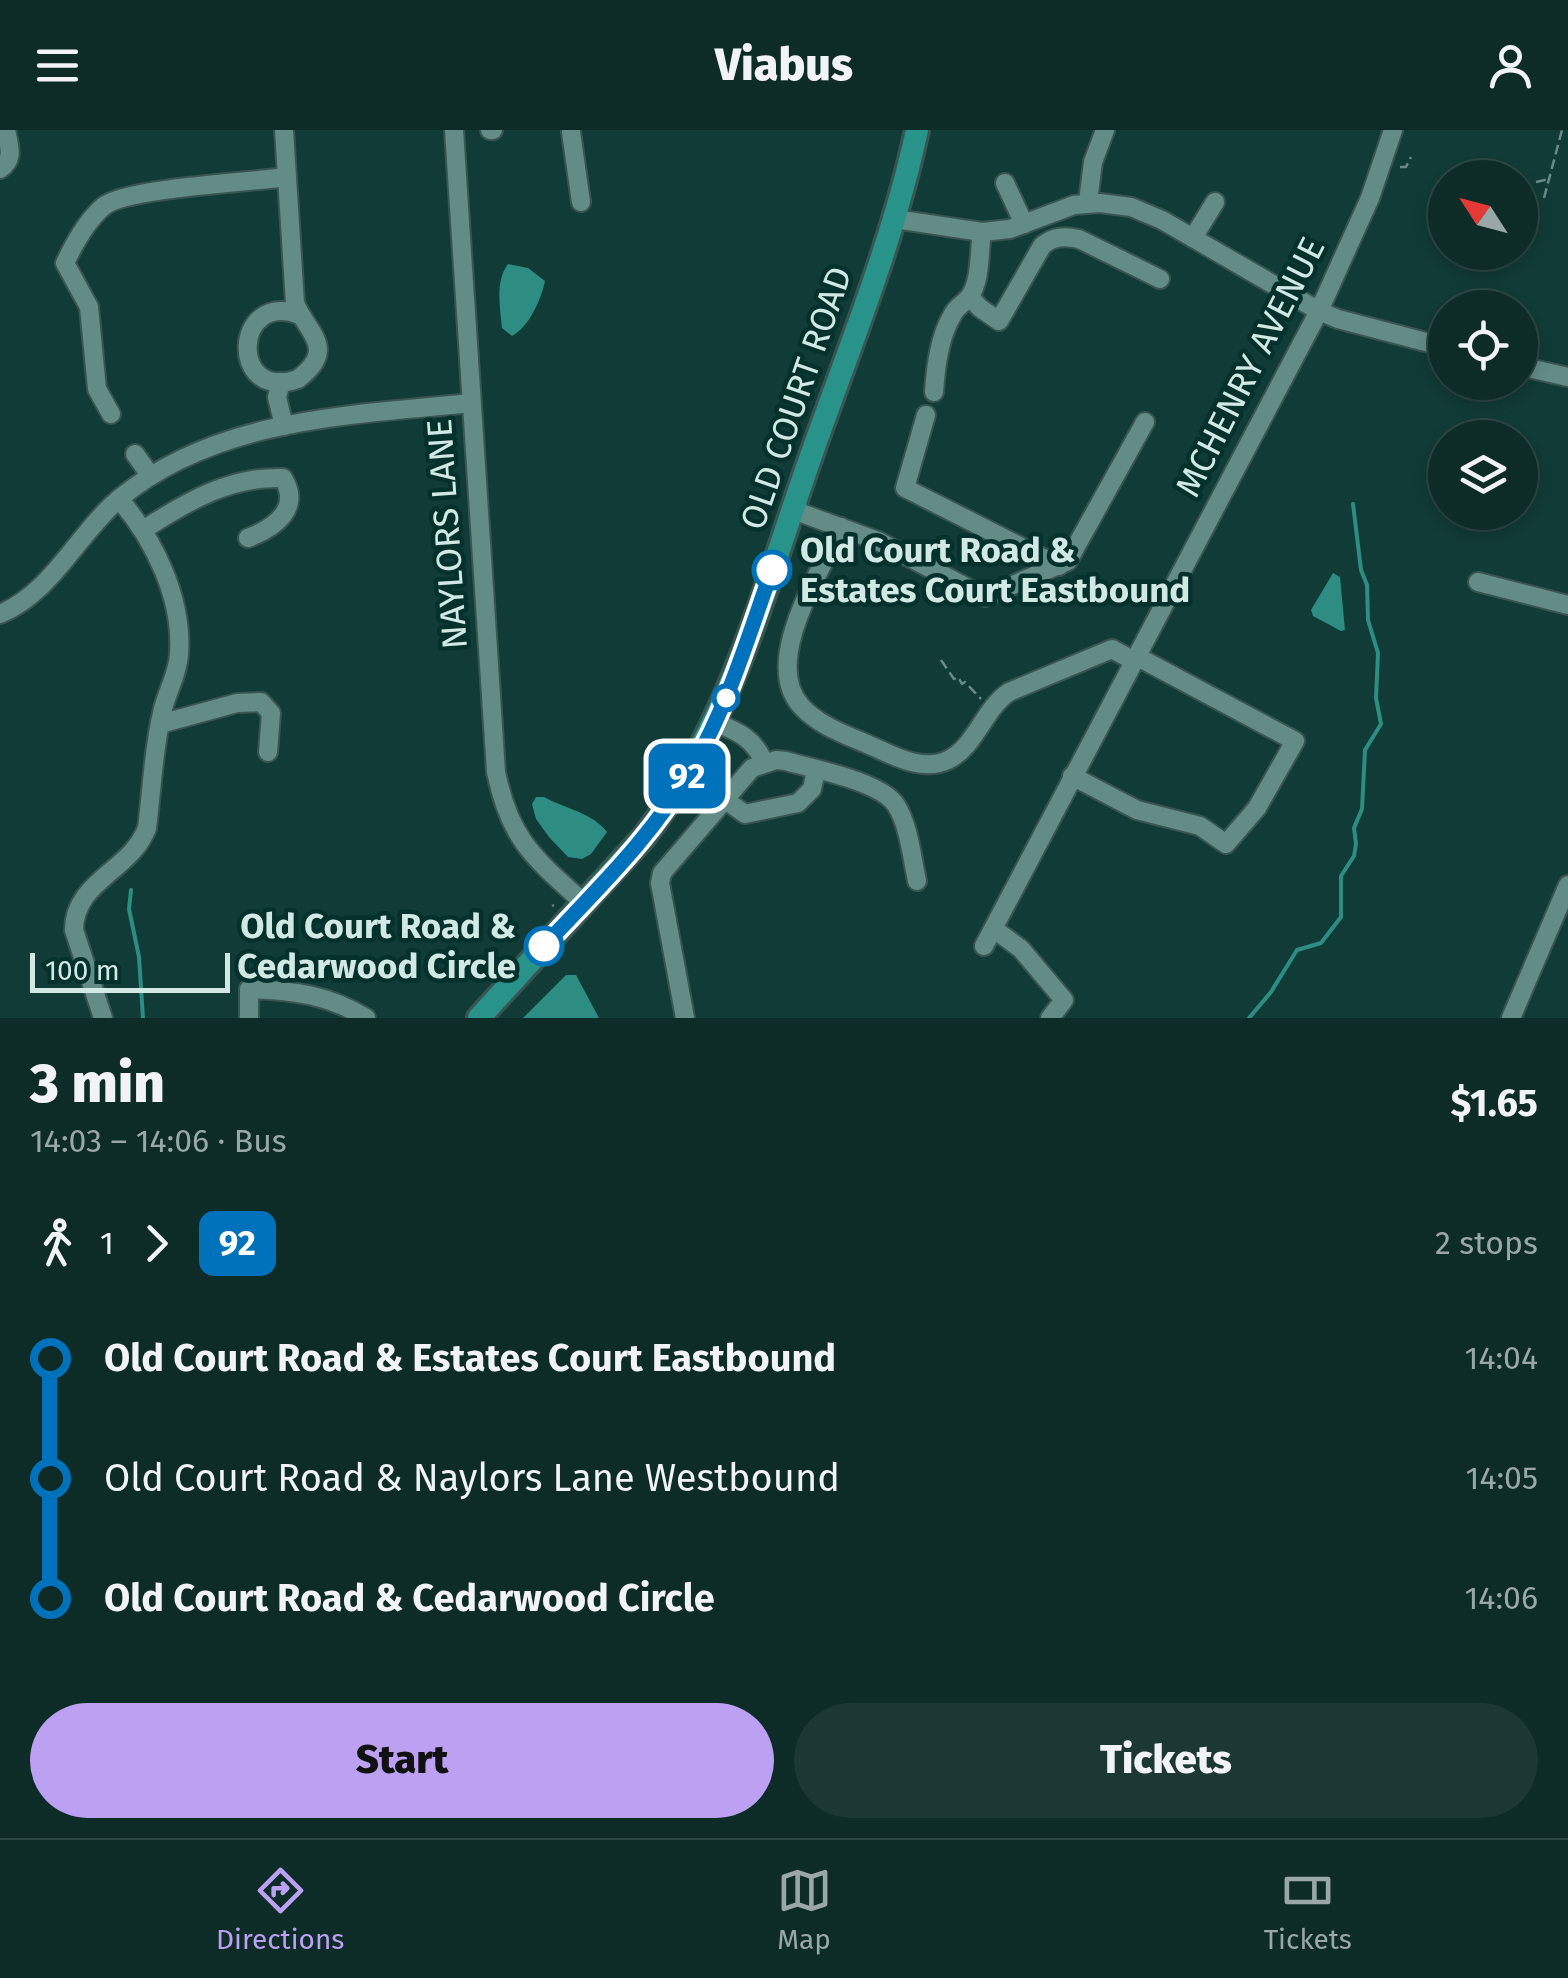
<!DOCTYPE html>
<meta charset="utf-8">
<style>
body{margin:0;font-family:"Fira Sans",sans-serif;background:#1b3834;color:#f1f3f6;height:100vh;display:flex;flex-direction:column;font-size:38px;white-space:nowrap}
*{box-sizing:border-box;margin:0}
p{font-size:32px;color:#9aa7a8}
.icon{flex:none;width:55px;height:55px;fill:none;stroke:currentColor;stroke-width:2;stroke-linecap:round;stroke-linejoin:round}
.map{position:relative;height:888px;overflow:hidden}
.drawer{display:flex;flex-direction:column;background:#0d2c28;flex:1}
.drawer>*{flex:none}
.badge{padding:0 20px;border-radius:15px;font-size:35px;line-height:65px}
.needle{width:65px;rotate:306deg}
.buttons{position:absolute;left:1428px;top:30px;display:grid;gap:20px}
.buttons a{display:grid;place-items:center;width:110px;height:110px;border-radius:50%;background:#0d2c28;box-shadow:0 5px 15px #0003,0 0 0 2px #2d4845;font-size:50px}
.scale{position:absolute;left:30px;bottom:25px;width:200px;box-sizing:border-box;padding-left:10px;border:5px solid #d2e8e4;border-top:0;font-size:28px;line-height:35px;white-space:nowrap;color:#d2e8e4;-webkit-text-stroke:8px #04312c;paint-order:stroke}
.map>.badge{position:absolute;translate:-50% -50%;box-shadow:0 0 0 5px #fff}
.legs{display:flex;align-items:center;gap:15px;height:110px;padding:0 30px;font-size:32px}
.legs p{margin-inline-start:auto}
.overview{display:flex;align-items:center;justify-content:space-between;height:170px;padding:0 30px}
h1{font-size:55px;font-weight:800;line-height:75px}
.cta{display:flex;gap:20px;margin-top:auto;padding:20px 30px}
.cta a{flex:1;height:115px;border-radius:60px;background:#bca0f2;color:#111;font-size:40px;font-weight:800;line-height:115px;text-align:center}
.cta a+a{background:#1b3834;color:#f1f3f6}
ul{padding:0 30px;list-style:none}
li{display:flex;align-items:center;gap:35px;height:120px;font-size:38px}
li i{display:grid;place-items:center;width:15px;height:100%;margin:0 12px;background:currentColor}
li i::after{content:'';width:25px;height:25px;margin:-12px;border:8px solid;border-radius:50%;background:#0d2c28}
li p{margin-inline-start:auto}
li:first-child i{background:linear-gradient(#0000 50%,currentColor 0)}
li:last-child i{background:linear-gradient(currentColor 50%,#0000 0)}
header{display:flex;justify-content:space-between;align-items:center;height:130px;padding:0 30px;background:#0d2c28;font-size:45px;font-weight:800}
.tab-bar{display:flex;justify-content:space-around;align-items:center;height:140px;border-top:2px solid #2d4845;background:#0d2c28;font-size:28px;color:#9aa7a8}
.tab-bar a{display:grid;justify-items:center;gap:5px}
.tab-bar .active{color:#bca0f2}
.map>svg:first-child{display:block}
.water{fill:#2e8d82}
.lines{fill:none;stroke-linecap:round;stroke-linejoin:round}
.stream{stroke:#2e8d82;stroke-width:4}
.minor-casing{stroke:#385551;stroke-width:22}
.major-casing{stroke:#385551;stroke-width:28}
.path{stroke:#698a86;stroke-width:2.5;stroke-dasharray:10 5;stroke-linecap:butt}
.minor{stroke:#638c86;stroke-width:18}
.major{stroke:#289388;stroke-width:22}
.line-1-casing{stroke:#fff;stroke-width:22}
.line-1{stroke:#0072bc;stroke-width:15}
.stop-1-dot{fill:#fff;stroke:#0072bc;stroke-width:5}
.labels{text-anchor:middle;stroke-width:9;stroke-linejoin:round;paint-order:stroke}
.street-label{font-size:35px;fill:#d2e8e4;stroke:#04312c}
.stop-label{font-size:35px;font-weight:bold;fill:#d2e8e4;stroke:#04312c;text-anchor:start}
</style>
<header><svg class="icon" aria-label="menu" viewBox="0 0 24 24"><path d="M4 6h16M4 12h16M4 18h16"/></svg>Viabus<svg class="icon" aria-label="person" viewBox="0 0 24 24"><circle cx="12" cy="8" r="4"/><path d="M4 21q1-7 8-7t8 7"/></svg></header>
<div class="map">
<svg width="1568" height="888" viewBox="0 0 1568 888">
<rect width="100%" height="100%" fill="#113b36"/>
<!-- water -->
<g class="water">
<path d="M 508,134 L 528,138 L 545,151 C 541,170 529,197 512,206 L 502,198 C 500,177 495,151 508,134 Z"/>
<polygon points="1333,443 1340,447 1345,500 1341,501 1313,486 1311,480"/>
<path d="M 536,667 L 544,667 C 564,678 593,683 607,702 L 591,724 L 582,729 L 568,727 L 549,707 L 536,689 L 532,674 Z"/>
<polygon points="566,845 576,845 599,888 523,888"/>
</g>
<g class="lines">
<!-- stream -->
<g class="stream">
<polyline points="131,760 129,779 139,827 143,888"/>
<polyline points="1249,888 1271,862 1297,820 1321,813 1341,787 1341,746 1354,726 1356,714 1354,698 1362,679 1365,620 1381,594 1376,568 1378,523 1368,490 1367,455 1361,440 1353,374"/>
</g>
<defs>
<g id="minor">
<path d="M 284,0 L 295,173 C 306,202 339,218 298,249 C 228,273 233,159 300,185"/>
<path d="M 454,0 L 496,642 C 510,710 534,728 584,773"/>
<polyline points="490,0 493,0"/>
<polyline points="571,2 581,72"/>
<path d="M 0,39 C 15,29 9,16 6,0"/>
<polyline points="1005,53 1024,94"/>
<polyline points="1088,72 1093,32 1105,0"/>
<polyline points="895,89 982,102 1010,99 1074,75 1100,73 1131,77 1162,90 1319,181 1338,189 1445,217"/>
<polyline points="1193,108 1215,72"/>
<path d="M 970,167 L 980,178 L 999,191 L 1042,116 C 1053,106 1065,106 1079,109 L 1160,149"/>
<polyline points="1520,236 1568,247"/>
<polyline points="281,252 277,267 284,296"/>
<path d="M 934,262 C 936,236 939,207 953,184 C 957,176 965,173 970,166 C 981,150 979,121 982,102"/>
<path d="M 111,284 L 97,259 L 89,177 L 65,133 C 74,114 87,90 104,76 C 126,58 253,52 287,47"/>
<polyline points="926,285 905,358 1059,436"/>
<polyline points="135,324 150,345"/>
<polyline points="793,380 878,411 985,467 1068,431 1145,292"/>
<path d="M 841,397 C 821,442 761,531 801,576 C 818,595 844,604 867,614 C 891,624 921,643 948,630 C 975,617 984,579 1009,562 L 1112,519 L 1134,531"/>
<path d="M 143,400 C 186,372 230,346 283,348 C 302,379 274,398 248,408"/>
<polyline points="1478,452 1568,475"/>
<path d="M 0,484 C 53,462 78,403 120,368 C 217,288 352,285 471,273"/>
<path d="M 716,593 C 738,601 754,609 764,632"/>
<polyline points="160,594 237,573 261,572 271,583 268,622"/>
<polyline points="1072,646 1137,680 1200,696 1226,714 1257,678 1295,611 1136,526"/>
<polyline points="724,669 745,684 798,673 812,659 816,640"/>
<polyline points="994,799 1021,819 1064,870 1050,888"/>
<polyline points="984,816 1319,181 1370,68 1393,0"/>
<path d="M 103,888 L 74,800 C 74,751 131,741 147,698 C 152,660 153,621 162,583 C 166,563 178,545 179,524 C 183,469 154,409 119,369"/>
<path d="M 249,888 L 249,859 C 292,860 329,865 366,888"/>
<path d="M 685,888 L 660,753 L 662,743 L 752,638 L 776,630 L 786,631 C 813,639 880,651 896,675 C 909,695 912,728 917,751"/>
<polyline points="1511,888 1568,755"/>
</g>
<path id="major" d="M 479,888 L 644,707 C 731,594 764,458 811,326 C 849,218 893,112 917,0"/>
</defs>
<!-- minor casing -->
<use href="#minor" class="minor-casing"/>
<!-- major casing -->
<use href="#major" class="major-casing"/>
<!-- path -->
<g class="path">
<polyline points="1400,37 1406,37 1411,27"/>
<polyline points="1536,52 1549,49"/>
<polyline points="1544,68 1562,0"/>
<polyline points="850,455 853,460"/>
<polyline points="941,530 954,549 958,547 962,554 965,552 981,569"/>
<polyline points="552,776 554,775"/>
</g>
<!-- minor -->
<use href="#minor" class="minor"/>
<!-- major -->
<use href="#major" class="major"/>
</g>
<g class="lines">
<defs>
<path id="line-1" d="M 544,816 C 596,760 653,706 691,639 C 728,576 748,507 772,440"/>
</defs>
<!-- line-1 casing -->
<use href="#line-1" class="line-1-casing"/>
<!-- line-1 -->
<use href="#line-1" class="line-1"/>
</g>
<!-- markers -->
<g class="stop-1-dot">
<circle cx="772" cy="440" r="18"/>
<circle cx="726" cy="568" r="12"/>
<circle cx="544" cy="816" r="18"/>
</g>
<g class="labels">
<!-- street labels -->
<g class="street-label">
<text transform="translate(1250 237) rotate(-63)" y="12">MCHENRY AVENUE</text>
<text transform="translate(796 268) rotate(-71)" y="12">OLD COURT ROAD</text>
<text transform="translate(447 404) rotate(-94)" y="12">NAYLORS LANE</text>
</g>
<!-- stop labels -->
<g class="stop-label">
<text x="800" y="432">Old Court Road &amp;<tspan x="800" dy="40">Estates Court Eastbound</tspan></text>
<text x="516" y="808" text-anchor="end">Old Court Road &amp;<tspan x="516" dy="40">Cedarwood Circle</tspan></text>
</g>
</g>
</svg>
<div class="buttons">
<a><svg class="needle" viewBox="-14 -14 28 28"><path d="M0-13l5 13h-10z" fill="#e53935"/><path d="M0 13l5-13h-10z" fill="#9aa7a8"/></svg></a>
<a><svg class="icon" aria-label="locate" viewBox="0 0 24 24"><circle cx="12" cy="12" r="6"/><path d="M12 2v4M12 18v4M2 12h4M18 12h4"/></svg></a>
<a><svg class="icon" aria-label="layers" viewBox="0 0 24 24"><path d="M12 4l9 5-9 5-9-5zM3 14l9 5 9-5"/></svg></a>
</div>
<div class="scale">100 m</div>
<b class="badge" style="left:687px;top:646px;background:#0072bc;color:#fff">92</b>
</div>
<section class="drawer">
<div class="overview"><div><h1>3 min</h1><p>14:03 – 14:06 · Bus</p></div><b>$1.65</b></div>
<div class="legs"><svg class="icon" aria-label="walk" viewBox="0 0 24 24"><circle cx="13" cy="4" r="2"/><path d="M13 8l-2 6 4 7M11 14l-3 7M7 12l3-4h3l4 4"/></svg>1<svg class="icon" aria-label="forward" viewBox="0 0 24 24"><path d="M9 5l7 7-7 7"/></svg><b class="badge" style="background:#0072bc;color:#fff">92</b><p>2 stops</p></div>
<ul>
<li><i style="color:#0072bc"></i><b>Old Court Road &amp; Estates Court Eastbound</b><p>14:04</p></li>
<li><i style="color:#0072bc"></i><span>Old Court Road &amp; Naylors Lane Westbound</span><p>14:05</p></li>
<li><i style="color:#0072bc"></i><b>Old Court Road &amp; Cedarwood Circle</b><p>14:06</p></li>
</ul>
<div class="cta"><a>Start</a><a>Tickets</a></div>
</section>
<nav class="tab-bar">
<a class="active"><svg class="icon" aria-label="directions" viewBox="0 0 24 24"><path d="M12 3l9 9-9 9-9-9zM9 14v-3h6M13 9l2 2-2 2"/></svg>Directions</a>
<a><svg class="icon" aria-label="map" viewBox="0 0 24 24"><path d="M3 6l6-2 6 2 6-2v14l-6 2-6-2-6 2zM9 4v14M15 6v14"/></svg>Map</a>
<a><svg class="icon" aria-label="tickets" viewBox="0 0 24 24"><path d="M3 7h18v10H3zM15 7v10"/></svg>Tickets</a>
</nav>
